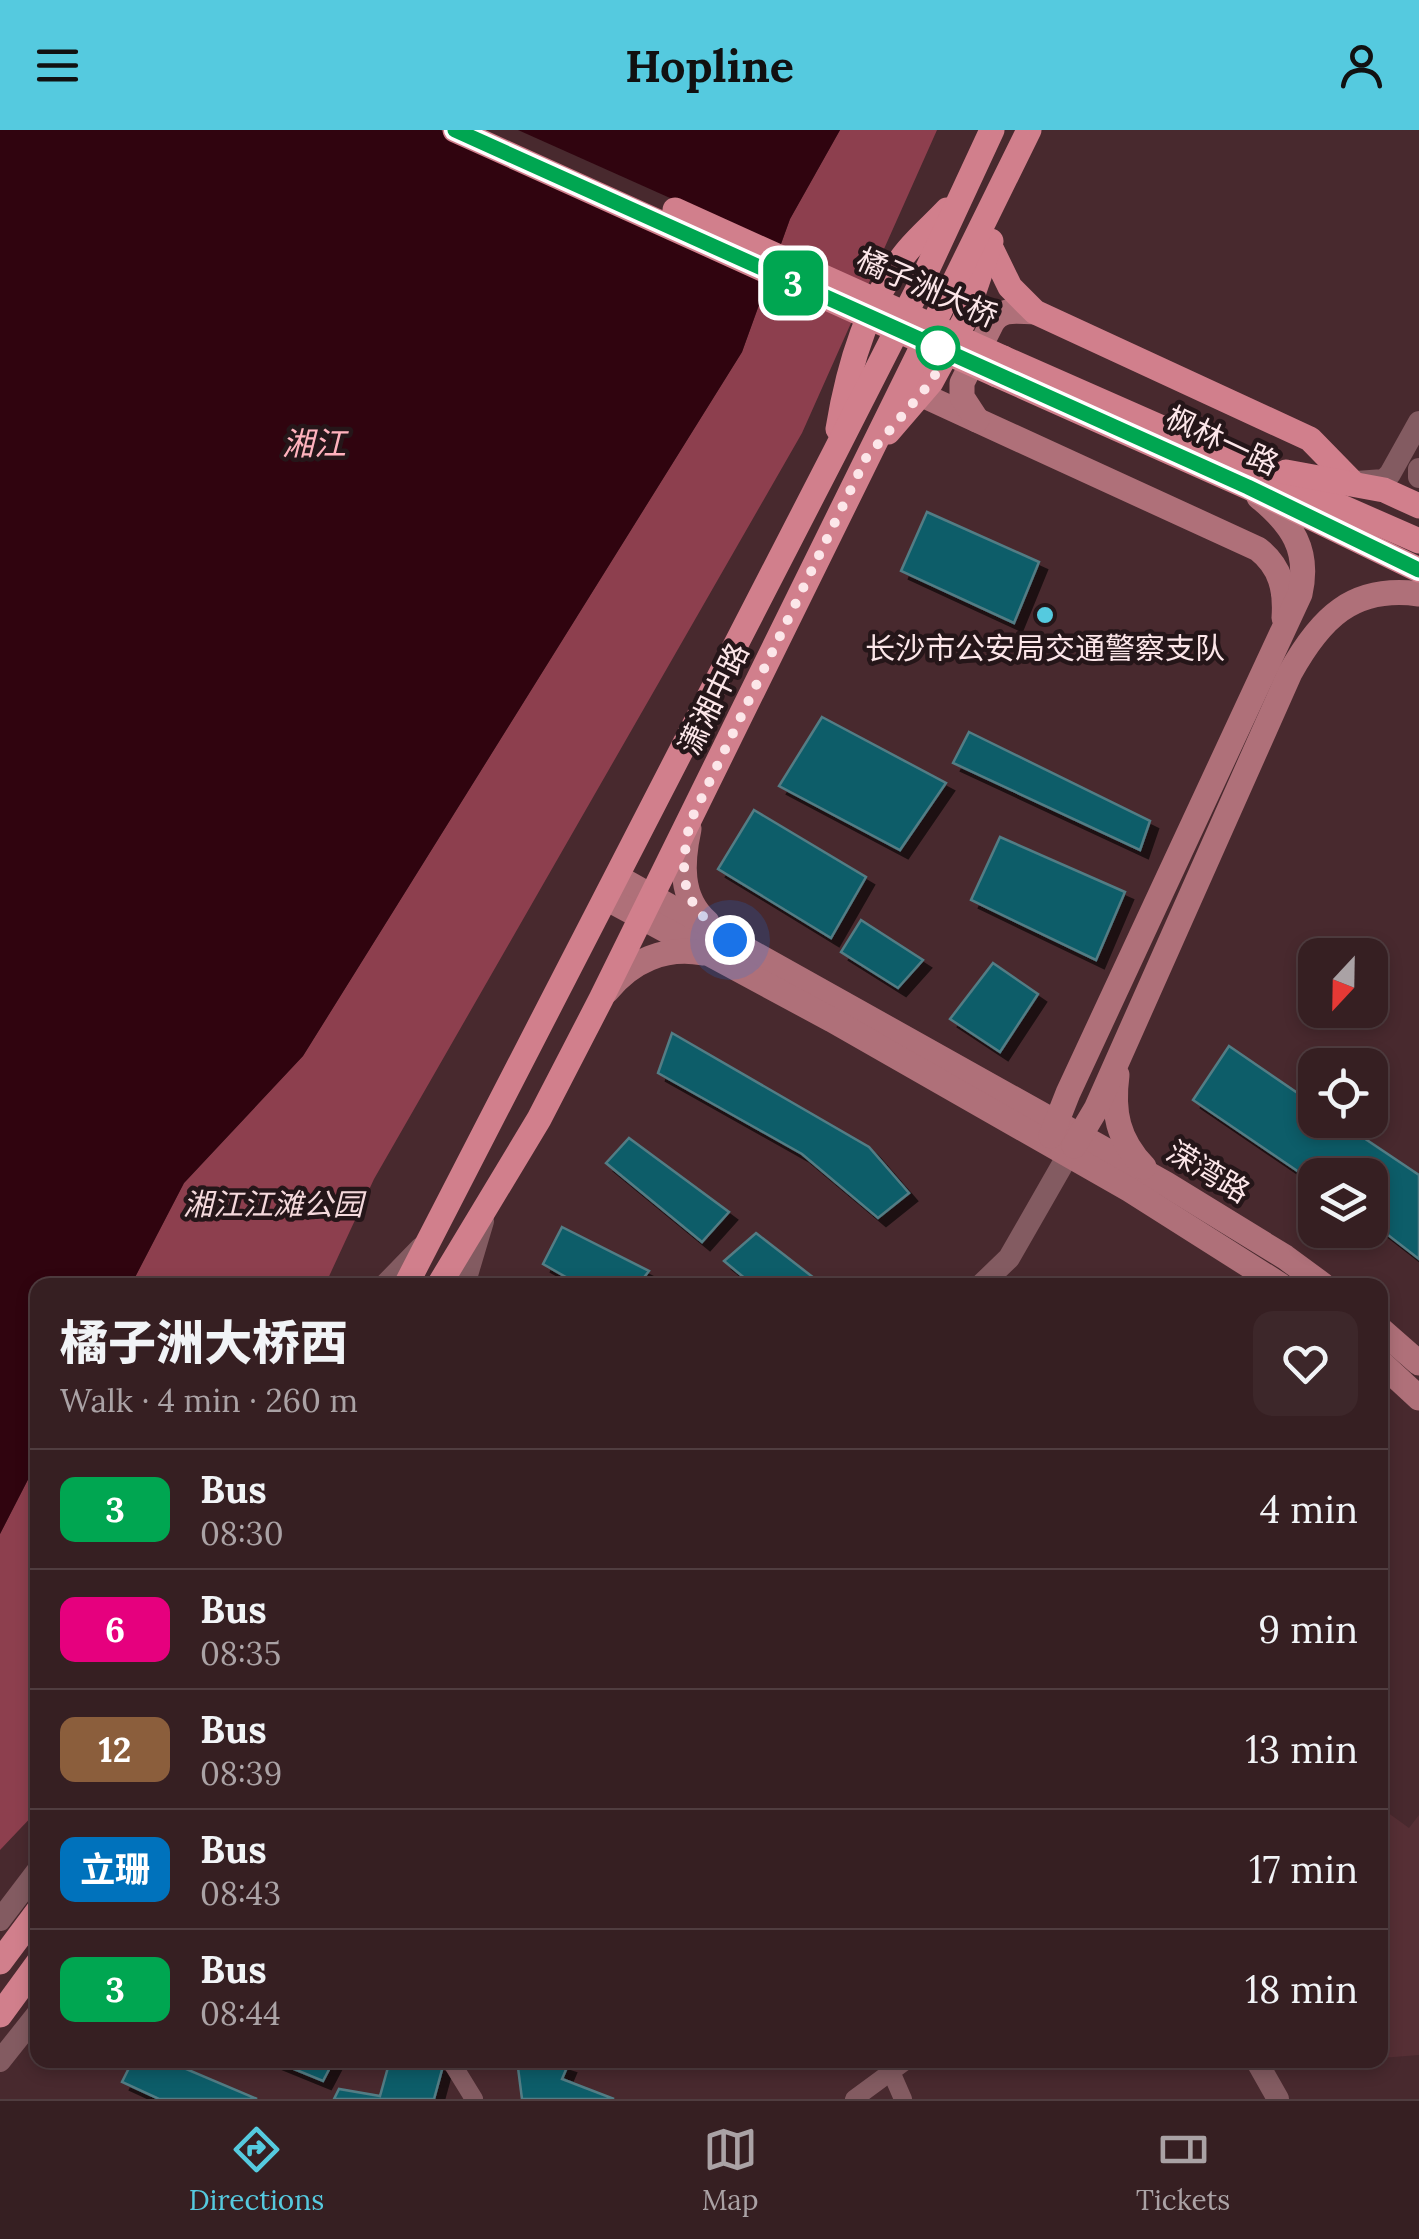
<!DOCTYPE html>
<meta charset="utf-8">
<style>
body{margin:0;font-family:Lora,"Noto Sans SC",serif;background:#3d272a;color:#f1f3f6;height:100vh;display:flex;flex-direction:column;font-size:38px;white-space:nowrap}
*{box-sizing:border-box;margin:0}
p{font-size:32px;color:#aaa2a5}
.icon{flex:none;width:55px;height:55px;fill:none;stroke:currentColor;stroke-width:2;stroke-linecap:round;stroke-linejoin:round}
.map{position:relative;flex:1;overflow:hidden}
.panel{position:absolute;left:30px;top:1148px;width:1358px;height:790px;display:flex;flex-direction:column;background:#361f22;border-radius:20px;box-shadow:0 5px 15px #0003,0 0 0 2px #503d40}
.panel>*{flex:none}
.badge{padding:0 20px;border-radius:15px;font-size:35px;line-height:65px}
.needle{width:65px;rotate:202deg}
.controls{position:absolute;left:1298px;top:808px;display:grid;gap:20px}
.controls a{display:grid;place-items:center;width:90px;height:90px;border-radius:20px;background:#361f22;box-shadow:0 5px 15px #0003,0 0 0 2px #503d40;font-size:50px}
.you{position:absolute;width:50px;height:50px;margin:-25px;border:8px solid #fff;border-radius:50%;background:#1a73e8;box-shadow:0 0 0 15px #1a73e833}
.map>.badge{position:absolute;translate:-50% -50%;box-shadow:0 0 0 5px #fff}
.round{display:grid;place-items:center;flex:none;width:105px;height:105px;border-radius:20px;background:#3d272a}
.headline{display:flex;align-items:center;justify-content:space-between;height:170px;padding:0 30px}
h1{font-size:48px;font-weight:800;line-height:75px}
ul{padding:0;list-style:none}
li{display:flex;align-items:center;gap:30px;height:120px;padding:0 30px;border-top:2px solid #503d40}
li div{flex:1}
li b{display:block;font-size:38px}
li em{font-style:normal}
li .badge{min-width:110px;font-weight:700;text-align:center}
header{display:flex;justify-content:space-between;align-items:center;height:130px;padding:0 30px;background:#55cadf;color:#111;font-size:45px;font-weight:800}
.tab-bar{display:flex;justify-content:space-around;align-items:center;height:140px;border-top:2px solid #503d40;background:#361f22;font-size:28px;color:#aaa2a5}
.tab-bar a{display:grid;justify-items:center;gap:5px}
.tab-bar .on{color:#55cadf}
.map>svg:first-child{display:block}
.built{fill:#562f35}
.green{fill:#8d3f4e}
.water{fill:#30040f}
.pier{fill:#48292e}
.building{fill:#0f5d69;stroke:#537d85;stroke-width:2.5;filter:url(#shadow)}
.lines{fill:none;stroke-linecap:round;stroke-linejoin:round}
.minor{stroke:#835b61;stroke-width:18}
.tertiary{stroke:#835b61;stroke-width:22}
.secondary{stroke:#af7079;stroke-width:25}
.primary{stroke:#d17f8c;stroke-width:25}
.primary-bridge{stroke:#d17f8c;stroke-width:25}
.line-casing{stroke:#fff;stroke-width:22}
.line{stroke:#00a651;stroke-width:15}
.walk{stroke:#fce6e9;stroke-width:10;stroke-dasharray:0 18}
.stop-dot{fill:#fff;stroke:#00a651;stroke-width:5}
.poi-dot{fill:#55cadf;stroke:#251619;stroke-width:4}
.labels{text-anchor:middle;stroke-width:9;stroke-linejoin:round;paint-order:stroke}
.street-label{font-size:30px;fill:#fce6e9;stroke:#251619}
.poi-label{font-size:30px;fill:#fce6e9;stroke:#251619}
.park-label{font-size:30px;font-style:italic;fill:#f4d9dc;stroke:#251619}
.water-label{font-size:32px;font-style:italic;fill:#ffb2bd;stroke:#251619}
</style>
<header><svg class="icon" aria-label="menu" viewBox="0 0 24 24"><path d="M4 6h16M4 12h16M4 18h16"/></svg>Hopline<svg class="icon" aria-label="person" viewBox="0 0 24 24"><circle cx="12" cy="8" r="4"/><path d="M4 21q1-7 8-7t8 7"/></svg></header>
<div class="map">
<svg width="1419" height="1969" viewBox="0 0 1419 1969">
<defs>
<filter id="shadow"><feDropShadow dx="8" dy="8" stdDeviation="0" flood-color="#0009"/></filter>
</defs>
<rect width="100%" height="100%" fill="#48292e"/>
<!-- built -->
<polygon class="built" points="1380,1677 1409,1698 1419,1685 1419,1925 1381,1928"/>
<!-- green -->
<g class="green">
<polygon points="840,0 937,0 802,303 374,1049 325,1155 131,1155 184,1053 303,926 742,222 790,89"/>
<polygon points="37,1332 37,1681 0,1720 0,1404"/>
</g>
<!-- water -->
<polygon class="water" points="0,0 840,0 790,89 742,222 303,926 184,1053 131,1155 38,1155 37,1332 0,1404"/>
<!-- pier -->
<polygon class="pier" points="440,0 518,0 784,119 773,152"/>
<!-- building -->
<g class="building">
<polygon points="927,382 1039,432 1014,493 901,441"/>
<polygon points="822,587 946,653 900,720 779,656"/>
<polygon points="969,602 1150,691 1140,720 953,633"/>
<polygon points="754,680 866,747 831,808 718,739"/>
<polygon points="1000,707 1125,762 1096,830 971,770"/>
<polygon points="861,790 923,830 898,858 841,822"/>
<polygon points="993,833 1038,864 1000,922 950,889"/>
<polygon points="672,903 869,1017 909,1063 878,1088 802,1024 658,943"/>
<polygon points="1229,916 1315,975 1315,990 1337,990 1419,1045 1419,1129 1370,1091 1370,1045 1315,1045 1315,1053 1193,970"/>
<polygon points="629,1008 729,1082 702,1112 606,1033"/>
<polygon points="562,1097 649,1141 638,1155 580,1155 543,1134"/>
<polygon points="756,1103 823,1155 753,1155 724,1131"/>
<polygon points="133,1930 165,1930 257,1969 159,1969 122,1952"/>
<polygon points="272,1930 334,1930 323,1951"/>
<polygon points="390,1930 425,1930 443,1936 434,1969 334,1969 339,1959 380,1966"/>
<polygon points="517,1930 552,1930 568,1935 562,1949 614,1969 522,1969"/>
</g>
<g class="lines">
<!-- minor -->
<g class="minor">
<polyline points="450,1930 474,1969"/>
<polyline points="886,1930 903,1969"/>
<polyline points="854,1969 907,1930"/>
</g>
<!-- tertiary -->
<g class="tertiary">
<polyline points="1419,339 1419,347"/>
<polyline points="1356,352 1384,350 1390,344 1419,292"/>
<polyline points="385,1155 421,1118"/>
<polyline points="464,1155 483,1091"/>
<polyline points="981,1155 1009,1128 1068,1025"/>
<polyline points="0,1790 38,1740"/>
<polyline points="1256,1930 1278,1969"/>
<polyline points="0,1931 38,1883"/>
</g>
<!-- secondary -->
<g class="secondary">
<path d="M 920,264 L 1258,419 C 1281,437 1286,460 1284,488"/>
<path d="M 977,290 L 962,267 L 962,253 L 992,193 C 1002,177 1018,182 1035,182"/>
<path d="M 689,699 C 682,731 679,768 707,792"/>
<polyline points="617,747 1166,1054 1285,1127 1323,1155"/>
<polyline points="606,768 832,890 1130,1060 1280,1155"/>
<path d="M 607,861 C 631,831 665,816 703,823"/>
<path d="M 1117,945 C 1112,982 1118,1010 1144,1037"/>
<path d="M 1051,1006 L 1068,963 L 1300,464 C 1310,420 1292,394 1259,367"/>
<path d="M 1074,1016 L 1096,979 L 1290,543 C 1320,489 1352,455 1419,464"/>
<polyline points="1380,1199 1419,1233"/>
<polyline points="1380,1232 1419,1268"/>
</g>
<!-- primary -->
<g class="primary">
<polyline points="990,116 1010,157 1035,182 1310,309 1353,353"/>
<polyline points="1003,228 1419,411"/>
<polyline points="997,245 1248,357 1419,440"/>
<path d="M 838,299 C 848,238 866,175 904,125 C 916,109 933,95 947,80"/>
<polyline points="888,302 931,252 964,191 991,111"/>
<polyline points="1286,342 1384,360 1419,376"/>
<polyline points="406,1155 834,324 921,153 992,0"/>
<polyline points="439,1155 539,989 601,869 1029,0"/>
<polyline points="0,1832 38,1781"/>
<polyline points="0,1885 38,1833"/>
</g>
<!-- primary-bridge -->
<g class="primary-bridge">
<polyline points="455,0 997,245"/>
<polyline points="675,80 1003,228"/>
</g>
</g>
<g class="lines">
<defs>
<polyline id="line" points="455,0 1248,357 1419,440"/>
</defs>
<!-- line casing -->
<use href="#line" class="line-casing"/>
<!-- line -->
<use href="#line" class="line"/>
<!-- walk -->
<path class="walk" d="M 730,810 C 681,773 678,752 690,692 L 866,328 L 931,252 L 948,222 L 938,218"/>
</g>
<!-- markers -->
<circle class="stop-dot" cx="938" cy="218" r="20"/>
<circle class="poi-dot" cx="1045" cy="485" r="10"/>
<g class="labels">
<!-- street labels -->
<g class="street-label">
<text transform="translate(927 158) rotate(24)" y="10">橘子洲大桥</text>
<text transform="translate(1222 311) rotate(25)" y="10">枫林一路</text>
<text transform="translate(714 569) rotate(-64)" y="10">潇湘中路</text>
<text transform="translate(1208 1042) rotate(31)" y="10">溁湾路</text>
</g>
<!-- poi labels -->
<g class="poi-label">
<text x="1045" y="529">长沙市公安局交通警察支队</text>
</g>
<!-- park labels -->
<g class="park-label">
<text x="273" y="1085">湘江江滩公园</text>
</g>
<!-- water labels -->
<g class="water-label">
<text x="314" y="325">湘江</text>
</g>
</g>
</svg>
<div class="controls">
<a><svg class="needle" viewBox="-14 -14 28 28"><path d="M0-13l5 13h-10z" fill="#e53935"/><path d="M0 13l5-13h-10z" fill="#aaa2a5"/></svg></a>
<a><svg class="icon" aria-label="locate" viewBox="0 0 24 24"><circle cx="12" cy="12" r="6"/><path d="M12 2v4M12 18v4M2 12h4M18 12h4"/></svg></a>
<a><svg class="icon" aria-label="layers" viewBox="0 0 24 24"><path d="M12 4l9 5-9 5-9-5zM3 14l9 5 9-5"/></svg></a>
</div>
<div class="you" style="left:730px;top:810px"></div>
<b class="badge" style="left:793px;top:153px;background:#00a651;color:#fff">3</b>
<section class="panel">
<div class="headline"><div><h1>橘子洲大桥西</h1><p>Walk · 4 min · 260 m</p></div><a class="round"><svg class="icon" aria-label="heart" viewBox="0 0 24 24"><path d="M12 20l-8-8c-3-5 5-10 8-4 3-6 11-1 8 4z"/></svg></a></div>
<ul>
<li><span class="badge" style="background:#00a651;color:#fff">3</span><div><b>Bus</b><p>08:30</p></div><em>4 min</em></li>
<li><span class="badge" style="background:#e6007e;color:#fff">6</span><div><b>Bus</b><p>08:35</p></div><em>9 min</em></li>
<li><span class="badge" style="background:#8b5e3c;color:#fff">12</span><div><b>Bus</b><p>08:39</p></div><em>13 min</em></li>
<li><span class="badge" style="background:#0072bc;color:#fff">立珊</span><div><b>Bus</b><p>08:43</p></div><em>17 min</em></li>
<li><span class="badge" style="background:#00a651;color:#fff">3</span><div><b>Bus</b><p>08:44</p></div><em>18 min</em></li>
</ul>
</section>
</div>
<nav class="tab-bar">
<a class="on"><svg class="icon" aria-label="directions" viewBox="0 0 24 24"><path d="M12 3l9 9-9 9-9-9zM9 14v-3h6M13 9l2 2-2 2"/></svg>Directions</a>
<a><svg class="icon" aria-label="map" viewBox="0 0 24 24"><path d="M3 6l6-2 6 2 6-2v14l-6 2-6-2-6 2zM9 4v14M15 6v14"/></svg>Map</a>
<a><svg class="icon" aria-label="tickets" viewBox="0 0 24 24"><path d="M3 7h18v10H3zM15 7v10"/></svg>Tickets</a>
</nav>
